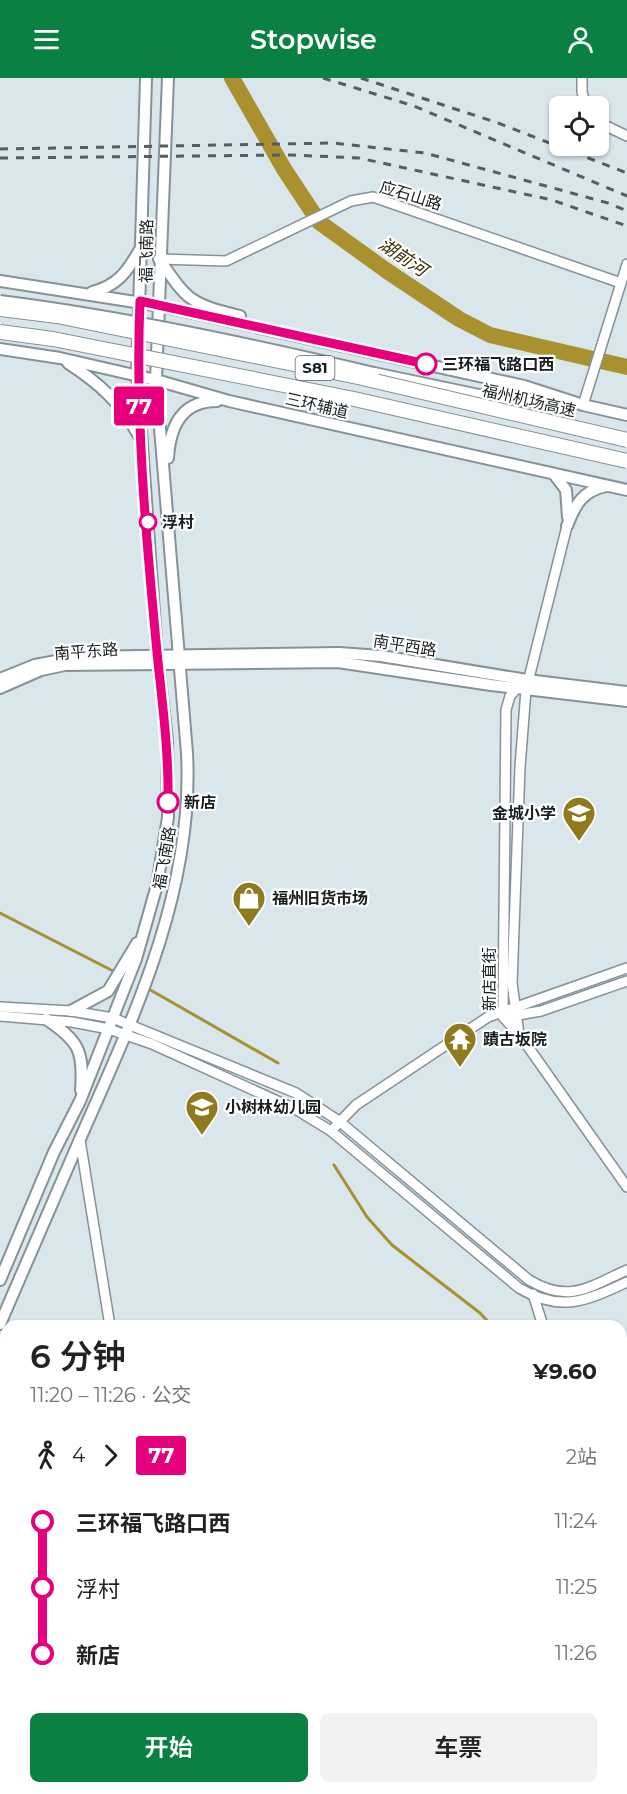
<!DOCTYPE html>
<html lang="zh">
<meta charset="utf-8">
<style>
body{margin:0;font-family:Montserrat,"Noto Sans SC",sans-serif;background:#f2f2f2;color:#222;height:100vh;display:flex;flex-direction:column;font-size:22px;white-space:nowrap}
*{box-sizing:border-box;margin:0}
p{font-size:20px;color:#767676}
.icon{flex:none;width:33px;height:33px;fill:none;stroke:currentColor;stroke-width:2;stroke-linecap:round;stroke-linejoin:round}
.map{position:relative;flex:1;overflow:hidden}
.side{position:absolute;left:0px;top:1242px;width:627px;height:474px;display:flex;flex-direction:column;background:#fff;border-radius:18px 18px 0 0;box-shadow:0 2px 4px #0004}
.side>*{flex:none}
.badge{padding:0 12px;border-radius:4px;font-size:21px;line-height:39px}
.buttons{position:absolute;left:549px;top:18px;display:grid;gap:12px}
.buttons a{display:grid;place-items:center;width:60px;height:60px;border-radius:9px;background:#fff;box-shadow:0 2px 4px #0004;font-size:30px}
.map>.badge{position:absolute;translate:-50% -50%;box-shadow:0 0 0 3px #fff}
.legs{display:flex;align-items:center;gap:9px;height:66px;padding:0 30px;font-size:20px}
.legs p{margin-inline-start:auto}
.summary{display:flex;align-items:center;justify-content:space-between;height:102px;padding:0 30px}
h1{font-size:33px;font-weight:600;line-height:45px}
.cta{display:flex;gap:12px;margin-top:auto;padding:12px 30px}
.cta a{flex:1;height:69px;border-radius:9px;background:#0b8043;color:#fff;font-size:24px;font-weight:600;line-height:69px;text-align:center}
.cta a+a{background:#f2f2f2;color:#222}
ul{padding:0 30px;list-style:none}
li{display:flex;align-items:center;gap:21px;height:66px;font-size:22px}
li i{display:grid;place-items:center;width:9px;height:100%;margin:0 8px;background:currentColor}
li i::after{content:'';width:15px;height:15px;margin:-8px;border:4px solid;border-radius:50%;background:#fff}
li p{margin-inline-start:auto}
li:first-child i{background:linear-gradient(#0000 50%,currentColor 0)}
li:last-child i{background:linear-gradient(currentColor 50%,#0000 0)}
header{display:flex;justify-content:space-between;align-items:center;height:78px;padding:0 30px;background:#0b8043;color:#fff;font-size:27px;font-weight:600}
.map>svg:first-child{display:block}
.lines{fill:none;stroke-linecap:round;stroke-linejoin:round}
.stream{stroke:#a99130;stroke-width:3}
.river{stroke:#a99130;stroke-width:16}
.minor-casing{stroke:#869298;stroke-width:12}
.major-casing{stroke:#869298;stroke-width:14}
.minor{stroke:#fff;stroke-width:9}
.major{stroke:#fff;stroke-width:10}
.rail{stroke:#555d60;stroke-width:3;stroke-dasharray:8 8;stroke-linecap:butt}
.major-bridge-casing{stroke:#869298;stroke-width:14;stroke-linecap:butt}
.highway-bridge-casing{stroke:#869298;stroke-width:16;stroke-linecap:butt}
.major-bridge{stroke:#fff;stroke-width:10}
.highway-bridge{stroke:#fff;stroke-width:14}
.line-1-casing{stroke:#fff;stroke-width:14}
.line-1{stroke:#e6007e;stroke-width:9}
.stop-1-dot{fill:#fff;stroke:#e6007e;stroke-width:3}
.labels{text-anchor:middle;stroke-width:4.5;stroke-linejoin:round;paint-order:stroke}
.shield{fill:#fff;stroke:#5e6263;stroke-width:1.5}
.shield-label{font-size:15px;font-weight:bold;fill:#191e20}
.street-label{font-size:16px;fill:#191e20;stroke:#fff}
.stop-label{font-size:16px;font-weight:bold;fill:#191e20;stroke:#fff;text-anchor:start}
.poi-label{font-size:16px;font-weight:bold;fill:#191e20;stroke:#fff;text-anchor:start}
.water-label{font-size:18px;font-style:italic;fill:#3a3005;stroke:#fff}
</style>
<header><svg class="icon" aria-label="menu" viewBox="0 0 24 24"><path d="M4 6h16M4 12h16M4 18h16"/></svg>Stopwise<svg class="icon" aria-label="person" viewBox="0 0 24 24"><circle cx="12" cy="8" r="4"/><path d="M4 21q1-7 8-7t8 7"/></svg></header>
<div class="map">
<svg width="627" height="1716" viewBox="0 0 627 1716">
<rect width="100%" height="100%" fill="#d9e6eb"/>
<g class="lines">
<!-- stream -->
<g class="stream">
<polyline points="0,835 117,895"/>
<polyline points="147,910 278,985"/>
<polyline points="334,1087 367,1139 392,1167 480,1235 492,1248"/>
<polyline points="545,1710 547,1716"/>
</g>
<!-- river -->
<polyline class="river" points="232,0 284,91 319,144 387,193 459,241 490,257 627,289"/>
<defs>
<g id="minor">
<polyline points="582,0 582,14 586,28"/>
<polyline points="598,44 627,58"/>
<polyline points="159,181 226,183 351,123 373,119 621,205"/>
<polyline points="583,327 627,186"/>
<polyline points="520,607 510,618 506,632 503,939 519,956 627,1109"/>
<path d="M 0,929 L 71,933 L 113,940 L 296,1015 L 339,1043 L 529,1202 C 569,1226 589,1209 627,1192"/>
<path d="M 0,938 L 72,944 L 109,951 L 152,966 L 295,1031 L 331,1053 L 519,1210 C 561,1235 586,1223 627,1204"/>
<polyline points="512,938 541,933 627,903"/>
<polyline points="519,956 512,905 520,689 526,612 567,448"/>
<polyline points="331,1053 356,1027 488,939 627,890"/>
<polyline points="80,1062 110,1248"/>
<polyline points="533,1216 543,1248"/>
<polyline points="0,1536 6,1534"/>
<polyline points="621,1586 627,1600"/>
<polyline points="185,1710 186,1716"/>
</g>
<g id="major">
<path d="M 159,181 C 188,223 190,226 240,238"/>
<polyline points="0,203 161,228 524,308 583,327 627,337"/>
<path d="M 92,214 C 117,208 127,194 139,173"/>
<polyline points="0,271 60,280 156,302 229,323 627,412"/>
<path d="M 68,285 C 99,305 121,325 139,358"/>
<polyline points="374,295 493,320 565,326"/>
<path d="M 168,380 C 170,348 182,323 217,323"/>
<polyline points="554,396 566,412 568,439"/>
<path d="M 567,448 C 575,427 582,413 606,408"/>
<polyline points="0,601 35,587 78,579 339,575 381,578 527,602 627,614"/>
<polyline points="0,610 41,592 65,587 338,584 491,607 627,623"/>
<polyline points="71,933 108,913 137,865"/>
<path d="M 46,941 C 79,963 84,973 81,1012"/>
<polyline points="0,1202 54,1074 80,1023 136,881 157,807 168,739 167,661 157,576 137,297 146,0"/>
<path d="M 0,1246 C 29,1179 58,1112 87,1045 C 139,928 194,806 187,675 L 156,302 L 168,0"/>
</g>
</defs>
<!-- minor casing -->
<use href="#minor" class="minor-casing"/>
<!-- major casing -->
<use href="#major" class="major-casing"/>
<!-- minor -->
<use href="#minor" class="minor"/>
<!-- major -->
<use href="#major" class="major"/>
<!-- rail -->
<g class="rail">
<polyline points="323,0 414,28 627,118"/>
<polyline points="361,0 498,45 627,95"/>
<polyline points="0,71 333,65 425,75 608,125 627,133"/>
<polyline points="0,80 292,77 359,80 552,122 627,148"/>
</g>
<defs>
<path id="major-bridge" d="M 0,223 C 126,239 250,266 374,295"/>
<g id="highway-bridge">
<polyline points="0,231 57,238 358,299 627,362"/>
<polyline points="0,254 53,261 354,321 627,383"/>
</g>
</defs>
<!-- major-bridge casing -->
<use href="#major-bridge" class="major-bridge-casing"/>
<!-- highway-bridge casing -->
<use href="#highway-bridge" class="highway-bridge-casing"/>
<!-- major-bridge -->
<use href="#major-bridge" class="major-bridge"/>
<!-- highway-bridge -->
<use href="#highway-bridge" class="highway-bridge"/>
</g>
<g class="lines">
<defs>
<path id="line-1" d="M 168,724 C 169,673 162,624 157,574 C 146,459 135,339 140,223 L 426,286"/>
</defs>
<!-- line-1 casing -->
<use href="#line-1" class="line-1-casing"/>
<!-- line-1 -->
<use href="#line-1" class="line-1"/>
</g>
<!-- icons -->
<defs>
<symbol id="school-pin" viewBox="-11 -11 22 30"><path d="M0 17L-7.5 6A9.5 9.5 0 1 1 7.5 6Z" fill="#907a20" stroke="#fff"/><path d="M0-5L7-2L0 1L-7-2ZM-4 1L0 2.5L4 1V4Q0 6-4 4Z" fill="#fff"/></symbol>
<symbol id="shop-pin" viewBox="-11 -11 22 30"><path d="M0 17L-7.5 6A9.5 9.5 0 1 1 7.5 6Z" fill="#907a20" stroke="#fff"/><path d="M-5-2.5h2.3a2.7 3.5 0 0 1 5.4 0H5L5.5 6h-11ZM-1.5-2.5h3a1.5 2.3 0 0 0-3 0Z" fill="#fff"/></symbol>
<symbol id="temple-pin" viewBox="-11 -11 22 30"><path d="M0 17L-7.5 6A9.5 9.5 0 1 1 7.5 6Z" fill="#907a20" stroke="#fff"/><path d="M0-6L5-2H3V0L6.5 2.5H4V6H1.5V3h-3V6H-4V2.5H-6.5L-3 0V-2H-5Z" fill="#fff"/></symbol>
</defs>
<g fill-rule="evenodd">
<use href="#school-pin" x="560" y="716" width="38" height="52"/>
<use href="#shop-pin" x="230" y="801" width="38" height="52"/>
<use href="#temple-pin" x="441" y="942" width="38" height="52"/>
<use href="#school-pin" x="183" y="1010" width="38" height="52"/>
</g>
<!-- markers -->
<g class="stop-1-dot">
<circle cx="426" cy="286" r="10"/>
<circle cx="148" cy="444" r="8"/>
<circle cx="168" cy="724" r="10"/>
</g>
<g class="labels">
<!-- shield labels -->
<rect class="shield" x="295.5" y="278" width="39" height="24" rx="4.5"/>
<g class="shield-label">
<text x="315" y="295">S81</text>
</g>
<!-- street labels -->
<g class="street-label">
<text transform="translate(411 117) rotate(17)" y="6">应石山路</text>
<text transform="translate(146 173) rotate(-89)" y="6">福飞南路</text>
<text transform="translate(529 322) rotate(13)" y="6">福州机场高速</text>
<text transform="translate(317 327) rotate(13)" y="6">三环辅道</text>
<text transform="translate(405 567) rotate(9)" y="6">南平西路</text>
<text transform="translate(86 573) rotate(-4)" y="6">南平东路</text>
<text transform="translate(164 780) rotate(-80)" y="6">福飞南路</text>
<text transform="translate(489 901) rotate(-90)" y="6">新店直街</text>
</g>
<!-- stop labels -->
<g class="stop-label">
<text x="442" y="292">三环福飞路口西</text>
<text x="162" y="450">浮村</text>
<text x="184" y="730">新店</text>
</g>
<!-- poi labels -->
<g class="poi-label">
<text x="556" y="741" text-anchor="end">金城小学</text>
<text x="272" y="826">福州旧货市场</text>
<text x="483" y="967">蹟古坂院</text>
<text x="225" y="1035">小树林幼儿园</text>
</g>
<!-- water labels -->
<g class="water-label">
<text transform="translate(403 179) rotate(34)" y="6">湖前河</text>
</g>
</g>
</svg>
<div class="buttons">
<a><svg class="icon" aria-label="locate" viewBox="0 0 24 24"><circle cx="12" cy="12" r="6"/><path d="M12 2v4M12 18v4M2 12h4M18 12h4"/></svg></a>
</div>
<b class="badge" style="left:139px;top:328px;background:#e6007e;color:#fff">77</b>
<section class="side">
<div class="summary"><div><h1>6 分钟</h1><p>11:20 – 11:26 · 公交</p></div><b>¥9.60</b></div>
<div class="legs"><svg class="icon" aria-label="walk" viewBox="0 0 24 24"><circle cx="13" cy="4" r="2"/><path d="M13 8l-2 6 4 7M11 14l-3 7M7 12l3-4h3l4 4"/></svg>4<svg class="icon" aria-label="forward" viewBox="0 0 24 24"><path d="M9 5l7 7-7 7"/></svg><b class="badge" style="background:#e6007e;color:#fff">77</b><p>2站</p></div>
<ul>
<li><i style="color:#e6007e"></i><b>三环福飞路口西</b><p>11:24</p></li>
<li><i style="color:#e6007e"></i><span>浮村</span><p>11:25</p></li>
<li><i style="color:#e6007e"></i><b>新店</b><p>11:26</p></li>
</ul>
<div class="cta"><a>开始</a><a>车票</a></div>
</section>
</div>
